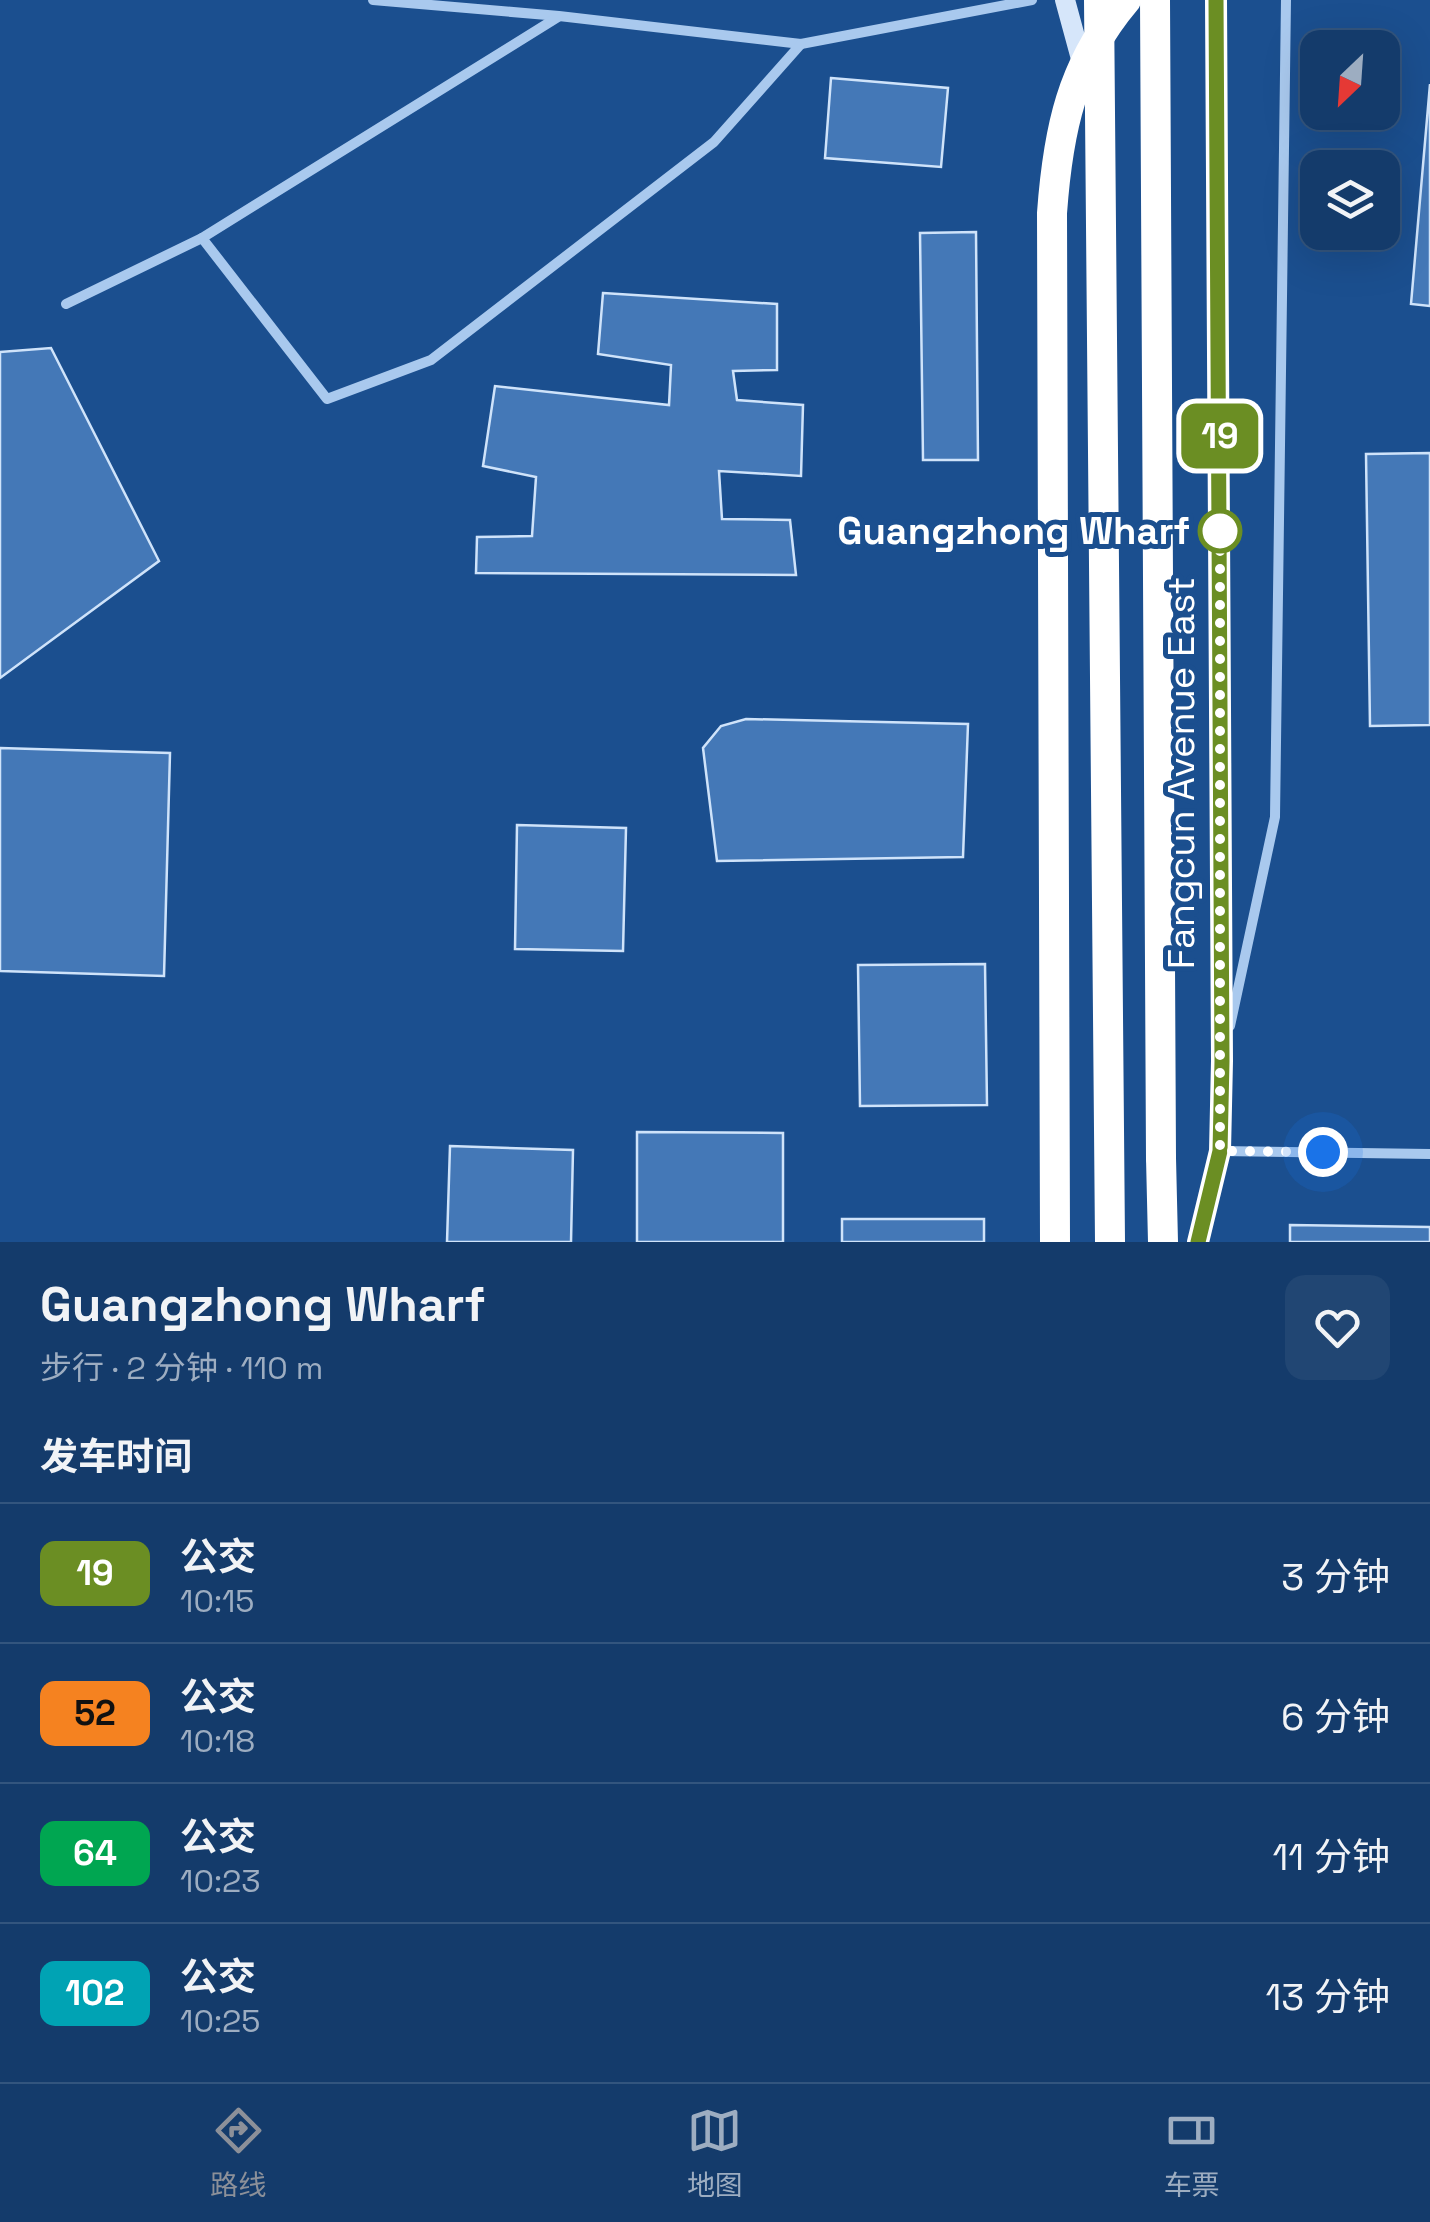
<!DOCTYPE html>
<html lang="zh">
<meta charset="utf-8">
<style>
body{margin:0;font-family:"Space Grotesk","Noto Sans SC",sans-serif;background:#214673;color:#f1f3f6;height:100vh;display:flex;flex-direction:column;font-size:38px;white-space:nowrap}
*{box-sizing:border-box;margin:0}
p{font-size:32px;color:#9dadc1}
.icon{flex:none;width:55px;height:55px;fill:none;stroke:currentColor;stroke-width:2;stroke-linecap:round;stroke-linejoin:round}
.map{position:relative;height:1242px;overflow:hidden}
.sheet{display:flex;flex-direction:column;background:#143b6b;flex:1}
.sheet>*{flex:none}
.badge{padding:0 20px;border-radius:15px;font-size:35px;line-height:65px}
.needle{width:65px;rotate:205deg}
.fabs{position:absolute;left:1300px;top:30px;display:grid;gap:20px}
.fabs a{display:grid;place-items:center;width:100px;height:100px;border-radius:20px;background:#143b6b;box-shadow:0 10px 40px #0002,0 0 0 2px #33557e;font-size:50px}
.you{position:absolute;width:50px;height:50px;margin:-25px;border:8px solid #fff;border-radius:50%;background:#1a73e8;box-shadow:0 0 0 15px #1a73e833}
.map>.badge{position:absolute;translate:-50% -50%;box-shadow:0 0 0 5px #fff}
h2{padding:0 40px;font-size:38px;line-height:90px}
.round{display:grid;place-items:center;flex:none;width:105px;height:105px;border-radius:20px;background:#214673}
.summary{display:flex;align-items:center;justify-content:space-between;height:170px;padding:0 40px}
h1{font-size:48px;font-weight:600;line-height:75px}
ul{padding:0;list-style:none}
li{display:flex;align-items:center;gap:30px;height:140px;padding:0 40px;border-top:2px solid #33557e}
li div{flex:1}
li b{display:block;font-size:38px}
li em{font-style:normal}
li .badge{min-width:110px;font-weight:700;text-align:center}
.dock{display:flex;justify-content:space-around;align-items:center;height:140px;border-top:2px solid #33557e;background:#143b6b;font-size:28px;color:#9dadc1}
.dock a{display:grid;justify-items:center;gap:5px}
.dock .selected{color:#8c9099}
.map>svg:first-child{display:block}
.building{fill:#4478b7;stroke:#cfe3fa;stroke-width:2.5}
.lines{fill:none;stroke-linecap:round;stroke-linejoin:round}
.street{stroke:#a9c9ee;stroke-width:10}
.secondary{stroke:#d6e6fa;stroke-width:20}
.highway{stroke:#fff;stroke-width:30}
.highway-bridge{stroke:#fff;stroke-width:30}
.line-casing{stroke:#fff;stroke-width:22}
.line{stroke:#6b8e23;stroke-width:15}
.walk{stroke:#fff;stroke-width:10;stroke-dasharray:0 18}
.stop-dot{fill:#fff;stroke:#6b8e23;stroke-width:5}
.labels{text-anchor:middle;stroke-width:10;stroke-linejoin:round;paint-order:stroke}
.stop-label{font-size:38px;font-weight:bold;fill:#fff;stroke:#1b4f8f;text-anchor:end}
.street-label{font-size:38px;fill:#fff;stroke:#1b4f8f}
</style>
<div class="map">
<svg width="1430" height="1242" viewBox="0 0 1430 1242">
<rect width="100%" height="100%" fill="#1b4f8f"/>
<!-- building -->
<g class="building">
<polygon points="831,78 948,88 941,167 825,158"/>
<polygon points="1430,84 1430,306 1411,304"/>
<polygon points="976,232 978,460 923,460 920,233"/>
<polygon points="603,293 777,304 777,370 733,371 737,400 803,405 801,476 719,471 722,519 790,520 796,575 476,573 477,537 532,536 536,477 483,466 495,386 669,405 671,365 598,354"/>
<polygon points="51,348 159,561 0,678 0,352"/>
<polygon points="1430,453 1430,725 1370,726 1366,454"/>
<polygon points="746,719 968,724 963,857 717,861 703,748 721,726"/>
<polygon points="0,748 170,753 164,976 0,971"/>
<polygon points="517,825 626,828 623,951 515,949"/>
<polygon points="985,964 987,1105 860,1106 858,965"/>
<polygon points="637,1132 783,1133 783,1242 637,1242"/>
<polygon points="450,1146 573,1150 571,1242 447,1242"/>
<rect x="842" y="1219" width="142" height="23"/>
<polygon points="1290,1225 1430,1227 1430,1242 1290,1242"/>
</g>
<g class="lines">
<!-- street -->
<g class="street">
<polyline points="373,0 559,16 801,44 1032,0"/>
<polyline points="202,238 327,399 431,360 714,142 801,44"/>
<polyline points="66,304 202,238 558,17"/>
<polyline points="1230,1026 1275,817 1286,0"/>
<polyline points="1220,1151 1430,1154"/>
</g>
<!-- secondary -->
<g class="secondary">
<polyline points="1065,0 1084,70"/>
<polyline points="1198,1242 1220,1151 1222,1061 1216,0"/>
</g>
<!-- highway -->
<g class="highway">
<polyline points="1099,0 1110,1242"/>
<polyline points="1161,1158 1163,1242"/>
</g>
<!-- highway-bridge -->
<g class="highway-bridge">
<polyline points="1155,0 1161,1158"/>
<path d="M 1055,1242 L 1052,213 C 1058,131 1071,65 1126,0"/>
</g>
</g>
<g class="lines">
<defs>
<polyline id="line" points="1198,1242 1220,1151 1222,1061 1216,0"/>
</defs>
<!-- line casing -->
<use href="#line" class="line-casing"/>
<!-- line -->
<use href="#line" class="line"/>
<!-- walk -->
<polyline class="walk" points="1220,531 1220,523 1220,1151 1323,1152"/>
</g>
<!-- markers -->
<circle class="stop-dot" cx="1220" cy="531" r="20"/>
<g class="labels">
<!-- stop labels -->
<g class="stop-label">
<text x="1190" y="544">Guangzhong Wharf</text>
</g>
<!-- street labels -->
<g class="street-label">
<text transform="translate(1181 773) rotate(-90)" y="13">Fangcun Avenue East</text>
</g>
</g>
</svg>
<div class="fabs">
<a><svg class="needle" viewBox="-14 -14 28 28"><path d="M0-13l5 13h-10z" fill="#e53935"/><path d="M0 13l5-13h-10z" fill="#9dadc1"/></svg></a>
<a><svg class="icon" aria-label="layers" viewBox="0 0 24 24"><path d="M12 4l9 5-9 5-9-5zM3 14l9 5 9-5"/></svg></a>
</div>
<div class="you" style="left:1323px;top:1152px"></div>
<b class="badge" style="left:1220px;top:436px;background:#6b8e23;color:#fff">19</b>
</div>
<section class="sheet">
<div class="summary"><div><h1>Guangzhong Wharf</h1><p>步行 · 2 分钟 · 110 m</p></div><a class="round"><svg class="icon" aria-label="heart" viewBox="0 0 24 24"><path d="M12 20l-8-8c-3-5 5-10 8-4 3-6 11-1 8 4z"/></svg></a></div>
<h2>发车时间</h2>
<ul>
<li><span class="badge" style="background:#6b8e23;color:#fff">19</span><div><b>公交</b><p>10:15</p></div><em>3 分钟</em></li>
<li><span class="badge" style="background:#f58220;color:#111">52</span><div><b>公交</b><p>10:18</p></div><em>6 分钟</em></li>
<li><span class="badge" style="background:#00a651;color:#fff">64</span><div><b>公交</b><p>10:23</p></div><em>11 分钟</em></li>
<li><span class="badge" style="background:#00a3b4;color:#fff">102</span><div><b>公交</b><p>10:25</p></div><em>13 分钟</em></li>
</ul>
</section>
<nav class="dock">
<a class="selected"><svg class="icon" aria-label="directions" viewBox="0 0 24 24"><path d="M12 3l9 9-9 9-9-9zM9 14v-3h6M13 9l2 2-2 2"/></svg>路线</a>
<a><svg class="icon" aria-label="map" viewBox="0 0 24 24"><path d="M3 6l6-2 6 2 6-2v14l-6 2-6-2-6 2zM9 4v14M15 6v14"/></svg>地图</a>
<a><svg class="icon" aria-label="tickets" viewBox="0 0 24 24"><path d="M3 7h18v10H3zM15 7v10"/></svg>车票</a>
</nav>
